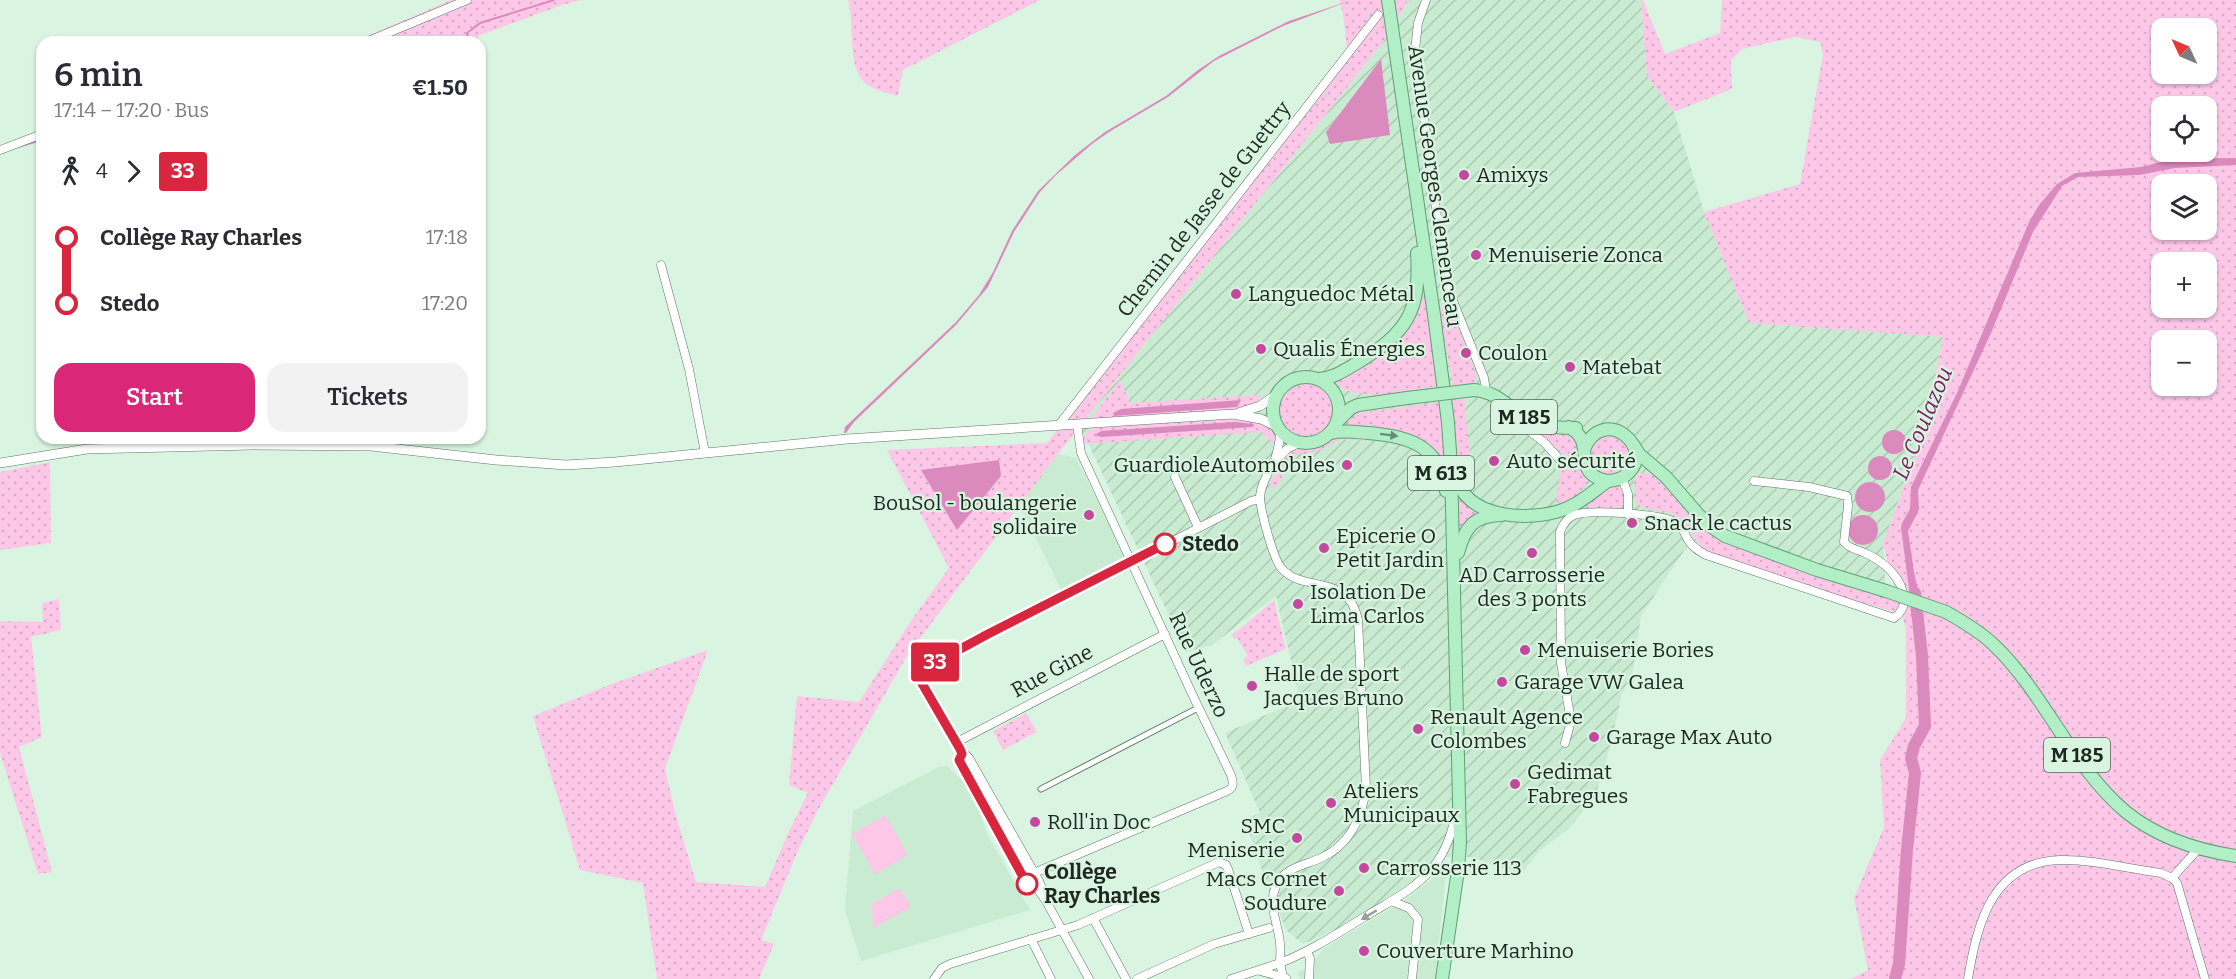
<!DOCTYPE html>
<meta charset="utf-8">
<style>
body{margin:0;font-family:Bitter,serif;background:#f2f2f3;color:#2b2b33;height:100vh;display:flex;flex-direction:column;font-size:22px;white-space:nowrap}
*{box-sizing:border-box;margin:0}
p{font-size:20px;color:#7c7c81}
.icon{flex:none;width:33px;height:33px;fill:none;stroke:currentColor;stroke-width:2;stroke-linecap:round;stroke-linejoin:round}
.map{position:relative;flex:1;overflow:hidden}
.side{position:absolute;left:36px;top:36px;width:450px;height:408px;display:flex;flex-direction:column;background:#fff;border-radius:18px;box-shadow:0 2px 4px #0004}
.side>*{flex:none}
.badge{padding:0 12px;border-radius:4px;font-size:21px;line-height:39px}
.needle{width:39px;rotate:314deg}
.controls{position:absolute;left:2151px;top:18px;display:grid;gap:12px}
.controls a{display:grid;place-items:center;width:66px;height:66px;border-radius:12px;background:#fff;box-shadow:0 2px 4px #0004;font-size:30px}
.map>.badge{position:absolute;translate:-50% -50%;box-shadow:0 0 0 3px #fff}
.legs{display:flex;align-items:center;gap:9px;height:66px;padding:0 18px;font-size:20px}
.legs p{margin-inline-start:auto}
.headline{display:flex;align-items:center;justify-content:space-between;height:102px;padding:0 18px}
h1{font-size:33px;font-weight:600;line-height:45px}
.button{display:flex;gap:12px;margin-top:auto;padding:12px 18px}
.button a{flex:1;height:69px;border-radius:18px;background:#db2777;color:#fff;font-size:24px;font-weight:600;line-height:69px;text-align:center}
.button a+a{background:#f2f2f3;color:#2b2b33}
ul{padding:0 18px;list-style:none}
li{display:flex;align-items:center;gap:21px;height:66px;font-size:22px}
li i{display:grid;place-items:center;width:9px;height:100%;margin:0 8px;background:currentColor}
li i::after{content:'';width:15px;height:15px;margin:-8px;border:4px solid;border-radius:50%;background:#fff}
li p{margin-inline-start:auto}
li:first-child i{background:linear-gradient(#0000 50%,currentColor 0)}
li:last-child i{background:linear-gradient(currentColor 50%,#0000 0)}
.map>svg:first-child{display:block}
.built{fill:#c9ebd2}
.industrial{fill:url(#industrial-furrows)}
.grass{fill:url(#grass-dots);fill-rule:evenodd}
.garden{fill:#fdc8e8}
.water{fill:#db8abe}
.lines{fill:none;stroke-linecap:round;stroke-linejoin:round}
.stream{stroke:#db8abe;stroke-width:2}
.river{stroke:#db8abe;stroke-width:12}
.pedestrian-casing{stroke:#5f7765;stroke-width:7}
.minor-casing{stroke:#5f7765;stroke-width:9}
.tertiary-casing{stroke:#5f7765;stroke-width:10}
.primary-casing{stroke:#5da274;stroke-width:14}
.pedestrian{stroke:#fff;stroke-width:5}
.minor{stroke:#fff;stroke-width:8}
.tertiary{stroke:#fff;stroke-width:9}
.primary{stroke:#b2efc7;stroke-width:12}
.primary-bridge-casing{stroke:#5da274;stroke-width:14;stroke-linecap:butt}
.primary-bridge{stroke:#b2efc7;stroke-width:12}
.oneway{fill:#688c74}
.oneway2{fill:#9a9e9b}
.line-1-casing{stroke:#fff;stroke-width:14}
.line-1{stroke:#d7263d;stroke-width:9}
.poi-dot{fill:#c2499d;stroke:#d9f4e0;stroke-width:2}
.stop-1-dot{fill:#fff;stroke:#d7263d;stroke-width:3}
.labels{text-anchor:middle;stroke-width:4.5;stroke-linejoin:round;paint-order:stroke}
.shield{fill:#d9f4e0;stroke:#56655a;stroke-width:1.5}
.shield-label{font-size:20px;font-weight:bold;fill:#1e2821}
.poi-label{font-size:21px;fill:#1e2821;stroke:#d9f4e0;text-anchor:start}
.street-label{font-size:21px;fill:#1e2821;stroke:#d9f4e0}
.stop-label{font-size:21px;font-weight:bold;fill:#1e2821;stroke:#d9f4e0;text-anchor:start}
.water-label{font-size:22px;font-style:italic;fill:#7c1d61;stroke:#d9f4e0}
</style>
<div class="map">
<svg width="2236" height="979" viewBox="0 0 2236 979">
<defs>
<pattern id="industrial-furrows" width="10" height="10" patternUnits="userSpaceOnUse" patternTransform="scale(1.5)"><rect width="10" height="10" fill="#c9ebd2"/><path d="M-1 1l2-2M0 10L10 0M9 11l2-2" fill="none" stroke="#accab4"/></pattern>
<pattern id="grass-dots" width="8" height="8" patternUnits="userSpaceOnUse" patternTransform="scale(1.5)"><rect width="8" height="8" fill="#fdc8e8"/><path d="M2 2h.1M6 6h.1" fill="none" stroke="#d8acc7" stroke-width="1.8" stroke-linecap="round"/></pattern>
</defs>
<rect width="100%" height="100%" fill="#d9f4e0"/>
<!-- built -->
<g class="built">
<polygon points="1058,454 1076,458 1126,557 1061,589 1019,504"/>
<polygon points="947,766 962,780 979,809 987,834 1030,910 861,961 845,910 853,811 939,767"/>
<polygon points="1446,861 1447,865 1435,979 1301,979 1297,974 1315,960 1323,949 1405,900 1430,881"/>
</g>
<!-- industrial -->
<polygon class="industrial" points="1410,0 1641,0 1647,76 1674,112 1704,212 1749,322 1943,336 1926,425 1883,544 1886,591 1745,545 1689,543 1641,616 1632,676 1622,693 1610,747 1596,793 1571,827 1540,850 1521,874 1471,857 1436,857 1416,879 1344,926 1303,944 1287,931 1268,888 1245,820 1260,813 1225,733 1300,700 1276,596 1212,645 1186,652 1080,426 1386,38"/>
<!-- grass -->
<g class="grass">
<polygon points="451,0 581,0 562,5 478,36 478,42 363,42 360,39"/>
<path d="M 848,0 L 1040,0 L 903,70 L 898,96 C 889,93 879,91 871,87 C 844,73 856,25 848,0 Z"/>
<polygon points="1339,0 1409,0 1386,38 1058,454 907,656 818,810 797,853 761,940 774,944 759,979 657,979 643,883 580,870 533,716 609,685 708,650 665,769 676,816 696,882 765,887 790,829 808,793 789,785 797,696 859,702 911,621 949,568 887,450 1047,443 1348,57 1343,14"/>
<path d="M 1641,0 L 1643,0 L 1665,54 L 1720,33 L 1722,0 L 2236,0 L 2236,979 L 1851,979 L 1868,970 L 1854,898 L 1884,827 L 1880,760 L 1906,718 L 1906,630 L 1900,607 L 1896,612 L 1852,600 L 1708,552 C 1693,541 1688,523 1672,514 C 1660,507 1651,514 1636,503 L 1634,479 L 1640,473 L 1652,473 L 1693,516 L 1726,540 L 1898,599 L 1883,544 L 1926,425 L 1943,337 L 1749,323 L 1704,212 L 1800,184 L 1823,54 L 1820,42 L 1796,37 L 1742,49 L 1731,60 L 1732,89 L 1674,112 L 1647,76 ZM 2162,28 L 2206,28 L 2206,74 L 2162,74 ZM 2162,106 L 2206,106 L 2206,152 L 2162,152 ZM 2162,184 L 2206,184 L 2206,230 L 2162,230 ZM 2162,262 L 2206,262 L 2206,308 L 2162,308 ZM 2162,340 L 2206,340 L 2206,386 L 2162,386 Z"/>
<polygon points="1422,284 1425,284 1439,386 1378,396 1347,391 1335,383 1340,377 1395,342"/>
<polygon points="1439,307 1453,311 1477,377 1472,385 1453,386"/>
<polygon points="1120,380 1130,403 1260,395 1258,403 1235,410 1090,420"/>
<circle cx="1306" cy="410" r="27"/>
<polygon points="1464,397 1472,475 1460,476 1452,398"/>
<path d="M 1441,402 L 1446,477 C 1443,470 1441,461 1437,455 C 1418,425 1377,429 1346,426 L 1347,419 L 1356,413 Z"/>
<polygon points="1233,419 1259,422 1272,428 1276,437 1275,445 1261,432 1085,444 1083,438 1088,431 1097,427"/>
<polygon points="1535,430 1568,432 1574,435 1579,450 1575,456 1567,457"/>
<circle cx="1610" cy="455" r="20"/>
<path d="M 1335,437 L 1362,437 L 1362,441 L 1342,439 L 1314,453 L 1294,455 L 1277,486 L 1269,487 L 1282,461 L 1293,449 C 1311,451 1321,448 1335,437 Z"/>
<polygon points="50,462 51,543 0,550 0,472"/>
<path d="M 1575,466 L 1582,471 L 1588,484 L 1570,501 L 1557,505 C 1555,494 1560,483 1560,471 Z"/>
<polygon points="1615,484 1623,489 1625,499 1624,507 1581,510 1607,486"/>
<path d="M 1457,487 L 1481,513 C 1468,519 1465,525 1460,537 Z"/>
<polygon points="59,599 61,630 31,637 42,737 19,747 52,872 38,874 0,753 0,621 43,622 42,603"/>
<polygon points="1274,600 1286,649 1246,666 1243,660 1248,656 1237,638 1234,639 1232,635"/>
<polygon points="1026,713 1037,732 1003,750 993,731"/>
</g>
<!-- garden -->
<g class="garden">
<polygon points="885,815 908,855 875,874 852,834"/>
<polygon points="900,888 911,907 873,928 872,904"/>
</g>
<!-- water -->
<g class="water">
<polygon points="1352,0 1283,26 1214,61 1168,97 1109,132 1092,144 1056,175 1040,192 1014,232 988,287 956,325 854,422 846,433 844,433 845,427 956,322 979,295 993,272 1012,231 1038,191 1075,155 1105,132 1166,96 1198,70 1219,56 1289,21"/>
<polygon points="1381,59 1390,135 1330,144 1326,132"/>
<polygon points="2236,158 2236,165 2175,168 2139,175 2078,177 2062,186 2033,232 1991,333 1918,490 1919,510 1908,531 1914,572 1920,600 1910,596 1901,528 1902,523 1910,509 1911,487 1957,393 2029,222 2039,205 2057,184 2075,173 2141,167 2173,159"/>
<polygon points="1241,400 1237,407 1114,416 1113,413 1121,409"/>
<polygon points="1234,422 1254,424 1253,427 1101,437 1095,435 1101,431"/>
<circle cx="1894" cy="442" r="12"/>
<circle cx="1880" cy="468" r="12"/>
<polygon points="999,460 1001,476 957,530 921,470"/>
<circle cx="1870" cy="497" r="15"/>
<circle cx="1863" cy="530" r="15"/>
</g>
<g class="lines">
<!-- stream -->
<g class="stream">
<polyline points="469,42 467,33 480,23 554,0"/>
<polyline points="14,148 42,140"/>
</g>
<!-- river -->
<polyline class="river" points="1895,979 1899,964 1907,850 1915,773 1911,758 1914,746 1925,726 1922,656 1915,593"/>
<defs>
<polyline id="pedestrian" points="1041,789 1198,708"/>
<g id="minor">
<polyline points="1426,0 1418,23 1415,50 1444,270 1451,296 1484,378 1486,391"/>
<polyline points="366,42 467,0"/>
<polyline points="0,150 42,134"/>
<polyline points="661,265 689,369 705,453"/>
<polyline points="1521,425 1544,442 1560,460 1569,463 1584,460"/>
<polyline points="1058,426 1378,15"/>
<polyline points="1276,461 1287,449 1299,443"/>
<polyline points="1175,477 1198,527"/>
<polyline points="1622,478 1628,494 1628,514"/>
<polyline points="957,742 1165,634"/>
<path d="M 1565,743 L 1571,721 L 1561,663 L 1560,532 C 1563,524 1567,518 1574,515 C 1589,509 1661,514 1675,522 C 1683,526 1684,533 1688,540 C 1692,547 1699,551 1706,555 L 1894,618 C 1901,613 1905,606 1904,598 C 1902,577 1883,561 1865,553 C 1857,549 1849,549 1844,542 L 1848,506 L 1847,496 L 1809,487 L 1754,481"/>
<polyline points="962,751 969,758 1039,881 1043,891"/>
<path d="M 1034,873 L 1227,791 C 1235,787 1233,782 1231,775 L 1194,698 L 1081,453 L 1077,424"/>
<polyline points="2172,878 2177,883 2205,979"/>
<polyline points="2172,878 2199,848"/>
<polyline points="1391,901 1409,908 1418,919 1412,979"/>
<polyline points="1093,918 1126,979"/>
<polyline points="1031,939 1051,979"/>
<polyline points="1307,952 1310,958 1309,979"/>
<polyline points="1260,971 1286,978"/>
<path d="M 1283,977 L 1280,963 C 1311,951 1338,933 1366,916 C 1389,902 1416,889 1433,867 C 1445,853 1454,830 1455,812"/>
<polyline points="934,979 942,968 950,964 1078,925 1219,862 1226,865 1228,869 1249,934"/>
<polyline points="1089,979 1046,901 1034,884 964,761 957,742 920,680 920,673 929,666 1251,501 1260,499"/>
<polyline points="1137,979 1214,944 1269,928"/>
<path d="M 1231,979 L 1280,963 C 1280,957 1281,950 1280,944 C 1279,925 1267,905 1276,886 C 1283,868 1305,865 1321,858 C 1350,845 1362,818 1366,788 L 1358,620 C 1348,572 1306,594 1282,569 C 1273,559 1261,512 1260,498 C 1260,484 1270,471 1275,459 C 1278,450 1280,441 1280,432"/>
<path d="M 1968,979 C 1977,924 1992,862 2060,860 C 2092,859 2129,869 2161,873 L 2172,878"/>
</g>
<g id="tertiary">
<polyline points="1238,413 1260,406 1276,395"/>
<polyline points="0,463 87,449 253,445 371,446 496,460 566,465 615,462 847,439 1233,414 1261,419 1276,426"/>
</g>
<g id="primary">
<polyline points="1388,0 1434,315 1448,422 1451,466 1460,842 1458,870 1442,979"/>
<circle cx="1306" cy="410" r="33"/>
<path d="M 1319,379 C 1334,378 1345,370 1357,363 C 1407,333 1421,311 1417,253"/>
<path d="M 1474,390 C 1502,392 1513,415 1539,424 C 1550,429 1564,427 1576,428"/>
<polyline points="1338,421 1351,408 1358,405 1407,398"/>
<path d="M 1569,427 C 1597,442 1572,468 1600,479 C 1608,482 1619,481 1626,475 C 1658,449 1604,403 1584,449"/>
<path d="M 1331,433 C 1343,430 1355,432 1368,433 C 1408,436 1440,445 1446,491"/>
<polyline points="1634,446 1639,454 1666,477 1698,514 1710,526 1725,536 1817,570 1886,591"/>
<path d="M 1456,473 C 1462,520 1531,522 1565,509 C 1583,502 1593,491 1608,481"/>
<path d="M 1458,553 C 1465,527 1473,516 1501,515"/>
<path d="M 1946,612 C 1964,622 1981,632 1995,646 C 2044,693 2073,768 2126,812 C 2158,838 2196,850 2236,856"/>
</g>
</defs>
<!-- pedestrian casing -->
<use href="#pedestrian" class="pedestrian-casing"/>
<!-- minor casing -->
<use href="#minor" class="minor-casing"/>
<!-- tertiary casing -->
<use href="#tertiary" class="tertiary-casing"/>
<!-- primary casing -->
<use href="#primary" class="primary-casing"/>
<!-- pedestrian -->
<use href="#pedestrian" class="pedestrian"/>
<!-- minor -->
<use href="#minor" class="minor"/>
<!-- tertiary -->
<use href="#tertiary" class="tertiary"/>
<!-- primary -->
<use href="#primary" class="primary"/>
<defs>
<g id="primary-bridge">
<polyline points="1407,398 1474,390"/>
<polyline points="1886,591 1946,612"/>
</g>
</defs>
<!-- primary-bridge casing -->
<use href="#primary-bridge" class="primary-bridge-casing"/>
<!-- primary-bridge -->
<use href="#primary-bridge" class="primary-bridge"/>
</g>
<!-- one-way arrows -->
<defs><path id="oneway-solid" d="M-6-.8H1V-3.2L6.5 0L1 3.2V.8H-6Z" transform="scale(1.5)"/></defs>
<use class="oneway" href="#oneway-solid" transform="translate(1389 435) rotate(7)"/>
<use class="oneway2" href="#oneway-solid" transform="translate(1369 915) rotate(149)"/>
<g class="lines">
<defs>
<polyline id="line-1" points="1027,884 959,760 962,754 960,749 920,680 920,673 929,666 988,634 1165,544"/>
</defs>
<!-- line-1 casing -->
<use href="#line-1" class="line-1-casing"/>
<!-- line-1 -->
<use href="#line-1" class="line-1"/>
</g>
<!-- markers -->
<g class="poi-dot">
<circle cx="1464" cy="175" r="6"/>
<circle cx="1476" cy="255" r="6"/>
<circle cx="1236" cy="294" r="6"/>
<circle cx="1261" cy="349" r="6"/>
<circle cx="1466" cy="353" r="6"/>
<circle cx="1570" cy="367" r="6"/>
<circle cx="1494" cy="461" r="6"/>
<circle cx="1347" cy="465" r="6"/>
<circle cx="1089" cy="515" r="6"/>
<circle cx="1632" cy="523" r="6"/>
<circle cx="1324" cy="548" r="6"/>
<circle cx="1532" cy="553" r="6"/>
<circle cx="1298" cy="604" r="6"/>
<circle cx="1525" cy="650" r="6"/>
<circle cx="1502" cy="682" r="6"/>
<circle cx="1252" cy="686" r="6"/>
<circle cx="1418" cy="729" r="6"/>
<circle cx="1594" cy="737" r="6"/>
<circle cx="1515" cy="784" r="6"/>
<circle cx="1331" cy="803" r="6"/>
<circle cx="1035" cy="822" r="6"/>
<circle cx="1297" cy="838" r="6"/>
<circle cx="1364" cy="868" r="6"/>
<circle cx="1339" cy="891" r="6"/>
<circle cx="1364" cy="951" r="6"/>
</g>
<g class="stop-1-dot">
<circle cx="1165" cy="544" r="10"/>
<circle cx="1027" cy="884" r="10"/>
</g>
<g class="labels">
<!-- shield labels -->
<g class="shield">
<rect x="1491" y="400" width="66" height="34" rx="4.5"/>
<rect x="1408" y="456" width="66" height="34" rx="4.5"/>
<rect x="2044" y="738" width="66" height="34" rx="4.5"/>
</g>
<g class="shield-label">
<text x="1524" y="424">M 185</text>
<text x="1441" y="480">M 613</text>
<text x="2077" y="762">M 185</text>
</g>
<!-- poi labels -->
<g class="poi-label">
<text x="1476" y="182">Amixys</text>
<text x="1488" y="262">Menuiserie Zonca</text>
<text x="1248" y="301">Languedoc Métal</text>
<text x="1273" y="356">Qualis Énergies</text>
<text x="1478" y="360">Coulon</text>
<text x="1582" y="374">Matebat</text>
<text x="1506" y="468">Auto sécurité</text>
<text x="1335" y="472" text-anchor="end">GuardioleAutomobiles</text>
<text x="1077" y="510" text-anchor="end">BouSol - boulangerie<tspan x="1077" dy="24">solidaire</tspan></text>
<text x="1644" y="530">Snack le cactus</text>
<text x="1336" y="543">Epicerie O<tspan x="1336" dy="24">Petit Jardin</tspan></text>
<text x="1532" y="582" text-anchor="middle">AD Carrosserie<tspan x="1532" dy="24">des 3 ponts</tspan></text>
<text x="1310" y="599">Isolation De<tspan x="1310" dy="24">Lima Carlos</tspan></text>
<text x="1537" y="657">Menuiserie Bories</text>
<text x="1264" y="681">Halle de sport<tspan x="1264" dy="24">Jacques Bruno</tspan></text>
<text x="1514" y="689">Garage VW Galea</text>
<text x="1430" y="724">Renault Agence<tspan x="1430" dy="24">Colombes</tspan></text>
<text x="1606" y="744">Garage Max Auto</text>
<text x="1527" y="779">Gedimat<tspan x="1527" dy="24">Fabregues</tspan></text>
<text x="1343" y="798">Ateliers<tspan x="1343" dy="24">Municipaux</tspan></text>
<text x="1047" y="829">Roll'in Doc</text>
<text x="1285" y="833" text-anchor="end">SMC<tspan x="1285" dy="24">Meniserie</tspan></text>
<text x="1376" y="875">Carrosserie 113</text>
<text x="1327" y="886" text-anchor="end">Macs Cornet<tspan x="1327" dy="24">Soudure</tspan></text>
<text x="1376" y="958">Couverture Marhino</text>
</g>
<!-- street labels -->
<g class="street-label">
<text transform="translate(1435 186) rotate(82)" y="7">Avenue Georges Clemenceau</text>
<text transform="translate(1204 209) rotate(-52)" y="7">Chemin de Jasse de Guettry</text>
<text transform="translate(1199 665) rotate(65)" y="7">Rue Uderzo</text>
<text transform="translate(1052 671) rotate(-28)" y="7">Rue Gine</text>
</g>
<!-- stop labels -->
<g class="stop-label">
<text x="1182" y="551">Stedo</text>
<text x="1044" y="879">Collège<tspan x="1044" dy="24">Ray Charles</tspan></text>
</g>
<!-- water labels -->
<g class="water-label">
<text transform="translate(1922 423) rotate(-67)" y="8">Le Coulazou</text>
</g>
</g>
</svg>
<div class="controls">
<a><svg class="needle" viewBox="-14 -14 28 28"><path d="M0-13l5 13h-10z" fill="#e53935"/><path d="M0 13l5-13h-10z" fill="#7c7c81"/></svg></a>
<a><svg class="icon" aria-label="locate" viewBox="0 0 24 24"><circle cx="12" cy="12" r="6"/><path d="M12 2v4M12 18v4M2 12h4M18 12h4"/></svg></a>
<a><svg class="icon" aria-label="layers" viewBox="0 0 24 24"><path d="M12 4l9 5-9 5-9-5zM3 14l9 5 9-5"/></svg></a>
<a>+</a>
<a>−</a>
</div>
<b class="badge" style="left:935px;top:662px;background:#d7263d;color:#fff">33</b>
<section class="side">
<div class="headline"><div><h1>6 min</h1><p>17:14 – 17:20 · Bus</p></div><b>€1.50</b></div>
<div class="legs"><svg class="icon" aria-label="walk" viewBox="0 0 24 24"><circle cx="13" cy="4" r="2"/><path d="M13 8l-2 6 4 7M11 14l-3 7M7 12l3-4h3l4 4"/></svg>4<svg class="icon" aria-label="forward" viewBox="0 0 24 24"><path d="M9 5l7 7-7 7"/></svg><b class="badge" style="background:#d7263d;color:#fff">33</b></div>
<ul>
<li><i style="color:#d7263d"></i><b>Collège Ray Charles</b><p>17:18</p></li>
<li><i style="color:#d7263d"></i><b>Stedo</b><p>17:20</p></li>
</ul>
<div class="button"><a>Start</a><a>Tickets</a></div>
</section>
</div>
